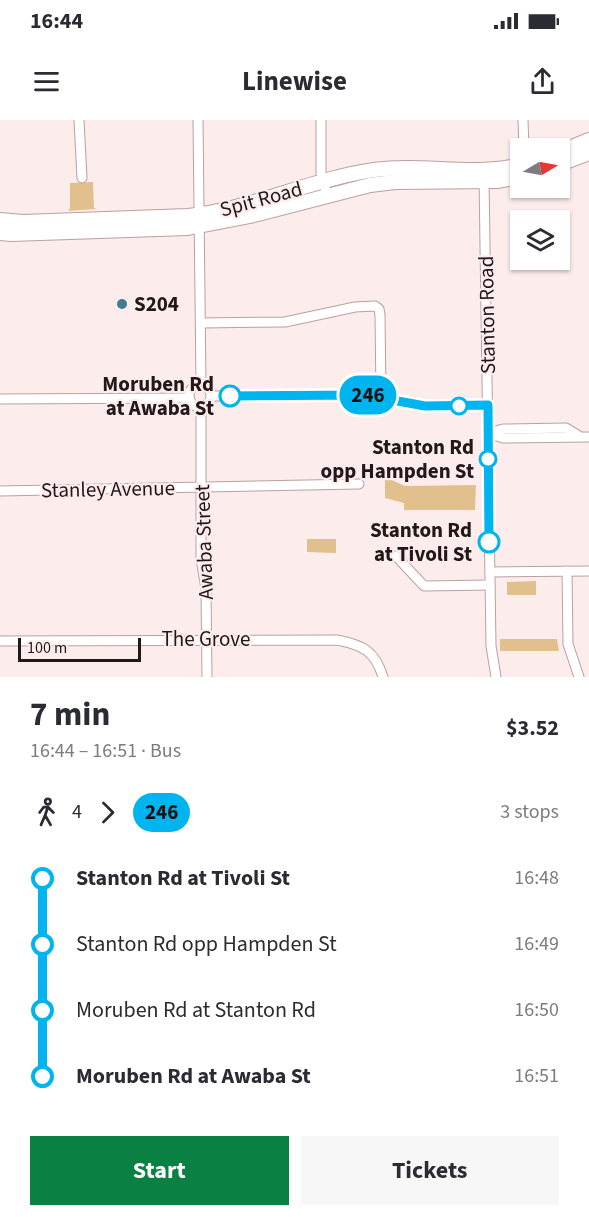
<!DOCTYPE html>
<meta charset="utf-8">
<style>
body{margin:0;font-family:"Source Sans 3",sans-serif;background:#f7f7f7;color:#2b2b33;height:100vh;display:flex;flex-direction:column;font-size:22px;white-space:nowrap}
*{box-sizing:border-box;margin:0}
p{font-size:20px;color:#7c7c81}
.icon{flex:none;width:33px;height:33px;fill:none;stroke:currentColor;stroke-width:2;stroke-linecap:round;stroke-linejoin:round}
.map{position:relative;height:557px;overflow:hidden}
.details{display:flex;flex-direction:column;background:#fff;flex:1}
.details>*{flex:none}
.badge{padding:0 12px;border-radius:20px;font-size:21px;line-height:39px}
.needle{width:39px;rotate:80deg}
.tools{position:absolute;left:510px;top:18px;display:grid;gap:12px}
.tools a{display:grid;place-items:center;width:60px;height:60px;border-radius:0px;background:#fff;box-shadow:0 2px 4px #0004;font-size:30px}
.scale{position:absolute;left:18px;bottom:15px;width:123px;box-sizing:border-box;padding-left:6px;border:3px solid #211818;border-top:0;font-size:16px;line-height:21px;white-space:nowrap;color:#211818;-webkit-text-stroke:4px #fdecec;paint-order:stroke}
.map>.badge{position:absolute;translate:-50% -50%;box-shadow:0 0 0 3px #fff}
.legs{display:flex;align-items:center;gap:9px;height:66px;padding:0 30px;font-size:20px}
.legs p{margin-inline-start:auto}
.head{display:flex;align-items:center;justify-content:space-between;height:102px;padding:0 30px}
h1{font-size:33px;font-weight:700;line-height:45px}
.cta{display:flex;gap:12px;margin-top:auto;padding:12px 30px}
.cta a{flex:1;height:69px;border-radius:0px;background:#0b8043;color:#fff;font-size:24px;font-weight:700;line-height:69px;text-align:center}
.cta a+a{background:#f7f7f7;color:#2b2b33}
ul{padding:0 30px;list-style:none}
li{display:flex;align-items:center;gap:21px;height:66px;font-size:22px}
li i{display:grid;place-items:center;width:9px;height:100%;margin:0 8px;background:currentColor}
li i::after{content:'';width:15px;height:15px;margin:-8px;border:4px solid;border-radius:50%;background:#fff}
li p{margin-inline-start:auto}
li:first-child i{background:linear-gradient(#0000 50%,currentColor 0)}
li:last-child i{background:linear-gradient(currentColor 50%,#0000 0)}
.status{display:flex;justify-content:space-between;align-items:center;height:42px;padding:0 30px;background:#fff;direction:ltr}
.status svg{height:16px;fill:currentColor}
header{display:flex;justify-content:space-between;align-items:center;height:78px;padding:0 30px;background:#fff;font-size:27px;font-weight:700}
.map>svg:first-child{display:block}
.green{fill:#e2c08d}
.lines{fill:none;stroke-linecap:round;stroke-linejoin:round}
.minor-casing{stroke:#baa0a0;stroke-width:11}
.highway-casing{stroke:#baa0a0;stroke-width:16}
.minor{stroke:#fff;stroke-width:9}
.highway{stroke:#fff;stroke-width:14}
.line-1-casing{stroke:#fff;stroke-width:14}
.line-1{stroke:#00b5ef;stroke-width:9}
.poi-dot{fill:#407c93;stroke:#fdecec;stroke-width:2}
.stop-1-dot{fill:#fff;stroke:#00b5ef;stroke-width:3}
.labels{text-anchor:middle;stroke-width:4.5;stroke-linejoin:round;paint-order:stroke}
.street-label{font-size:21px;fill:#211818;stroke:#fdecec}
.poi-label{font-size:21px;font-weight:bold;fill:#211818;stroke:#fdecec;text-anchor:start}
.stop-label{font-size:21px;font-weight:bold;fill:#211818;stroke:#fdecec;text-anchor:end}
</style>
<div class="status"><b>16:44</b><svg viewBox="0 0 49 12"><path d="M0 12V9h3v3zM5 12V6h3v6zM10 12V3h3v9zM15 12V0h3v12zM26 1h20v11H26zM47 4h2v5h-2z"/></svg></div>
<header><svg class="icon" aria-label="menu" viewBox="0 0 24 24"><path d="M4 6h16M4 12h16M4 18h16"/></svg>Linewise<svg class="icon" aria-label="share" viewBox="0 0 24 24"><path d="M12 15V3M7 8l5-5 5 5M5 13v7h14v-7"/></svg></header>
<div class="map">
<svg width="589" height="557" viewBox="0 0 589 557">
<rect width="100%" height="100%" fill="#fdecec"/>
<!-- green -->
<g class="green">
<polygon points="93,62 94,88 97,89 68,91 70,88 70,63"/>
<polygon points="385,357 405,366 476,365 475,390 404,390 404,383 385,378"/>
<polygon points="307,419 336,419 336,433 307,432"/>
<polygon points="536,461 536,475 507,475 507,462"/>
<polygon points="500,519 557,519 559,531 500,531"/>
</g>
<g class="lines">
<defs>
<g id="minor">
<polyline points="79,0 82,58"/>
<polyline points="198,0 201,265"/>
<polyline points="321,0 321,53 327,75"/>
<polyline points="523,0 524,28"/>
<polyline points="484,58 491,526 496,557"/>
<polyline points="201,203 285,202 355,187 375,186 379,189 380,195 381,277"/>
<circle cx="200" cy="276" r="11"/>
<polyline points="212,276 365,275 425,286 488,285"/>
<polyline points="0,279 189,278"/>
<polyline points="201,287 201,438 206,469 207,557"/>
<polyline points="488,313 503,318 589,317"/>
<polyline points="488,313 503,309 566,308 579,316"/>
<polyline points="0,371 359,364"/>
<polyline points="396,436 424,466 490,465"/>
<polyline points="567,451 568,524 579,557"/>
<polyline points="490,452 589,451"/>
<path d="M 0,521 L 337,520 C 363,525 375,531 383,557"/>
</g>
<g id="highway">
<polyline points="560,32 589,20"/>
<polyline points="560,44 589,33"/>
<path d="M 0,100 L 23,102 L 188,96 C 252,89 311,59 374,50 C 423,43 473,57 520,45"/>
<polyline points="0,113 11,114 188,108 250,96 370,65 395,62 497,61 520,57"/>
</g>
</defs>
<!-- minor casing -->
<use href="#minor" class="minor-casing"/>
<!-- highway casing -->
<use href="#highway" class="highway-casing"/>
<!-- minor -->
<use href="#minor" class="minor"/>
<!-- highway -->
<use href="#highway" class="highway"/>
</g>
<g class="lines">
<defs>
<polyline id="line-1" points="230,276 365,275 425,286 488,285 489,422"/>
</defs>
<!-- line-1 casing -->
<use href="#line-1" class="line-1-casing"/>
<!-- line-1 -->
<use href="#line-1" class="line-1"/>
</g>
<!-- markers -->
<circle class="poi-dot" cx="122" cy="184" r="6"/>
<g class="stop-1-dot">
<circle cx="230" cy="276" r="10"/>
<circle cx="459" cy="286" r="8"/>
<circle cx="488" cy="339" r="8"/>
<circle cx="489" cy="422" r="10"/>
</g>
<g class="labels">
<!-- street labels -->
<g class="street-label">
<text transform="translate(261 79) rotate(-15)" y="7">Spit Road</text>
<text transform="translate(487 195) rotate(-91)" y="7">Stanton Road</text>
<text transform="translate(108 369) rotate(-1)" y="7">Stanley Avenue</text>
<text transform="translate(204 422) rotate(-92)" y="7">Awaba Street</text>
<text x="206" y="526">The Grove</text>
</g>
<!-- poi labels -->
<g class="poi-label">
<text x="134" y="191">S204</text>
</g>
<!-- stop labels -->
<g class="stop-label">
<text x="214" y="271">Moruben Rd<tspan x="214" dy="24">at Awaba St</tspan></text>
<text x="474" y="334">Stanton Rd<tspan x="474" dy="24">opp Hampden St</tspan></text>
<text x="472" y="417">Stanton Rd<tspan x="472" dy="24">at Tivoli St</tspan></text>
</g>
</g>
</svg>
<div class="tools">
<a><svg class="needle" viewBox="-14 -14 28 28"><path d="M0-13l5 13h-10z" fill="#e53935"/><path d="M0 13l5-13h-10z" fill="#7c7c81"/></svg></a>
<a><svg class="icon" aria-label="layers" viewBox="0 0 24 24"><path d="M12 4l9 5-9 5-9-5zM3 14l9 5 9-5"/></svg></a>
</div>
<div class="scale">100 m</div>
<b class="badge" style="left:368px;top:275px;background:#00b5ef;color:#111">246</b>
</div>
<section class="details">
<div class="head"><div><h1>7 min</h1><p>16:44 – 16:51 · Bus</p></div><b>$3.52</b></div>
<div class="legs"><svg class="icon" aria-label="walk" viewBox="0 0 24 24"><circle cx="13" cy="4" r="2"/><path d="M13 8l-2 6 4 7M11 14l-3 7M7 12l3-4h3l4 4"/></svg>4<svg class="icon" aria-label="forward" viewBox="0 0 24 24"><path d="M9 5l7 7-7 7"/></svg><b class="badge" style="background:#00b5ef;color:#111">246</b><p>3 stops</p></div>
<ul>
<li><i style="color:#00b5ef"></i><b>Stanton Rd at Tivoli St</b><p>16:48</p></li>
<li><i style="color:#00b5ef"></i><span>Stanton Rd opp Hampden St</span><p>16:49</p></li>
<li><i style="color:#00b5ef"></i><span>Moruben Rd at Stanton Rd</span><p>16:50</p></li>
<li><i style="color:#00b5ef"></i><b>Moruben Rd at Awaba St</b><p>16:51</p></li>
</ul>
<div class="cta"><a>Start</a><a>Tickets</a></div>
</section>
